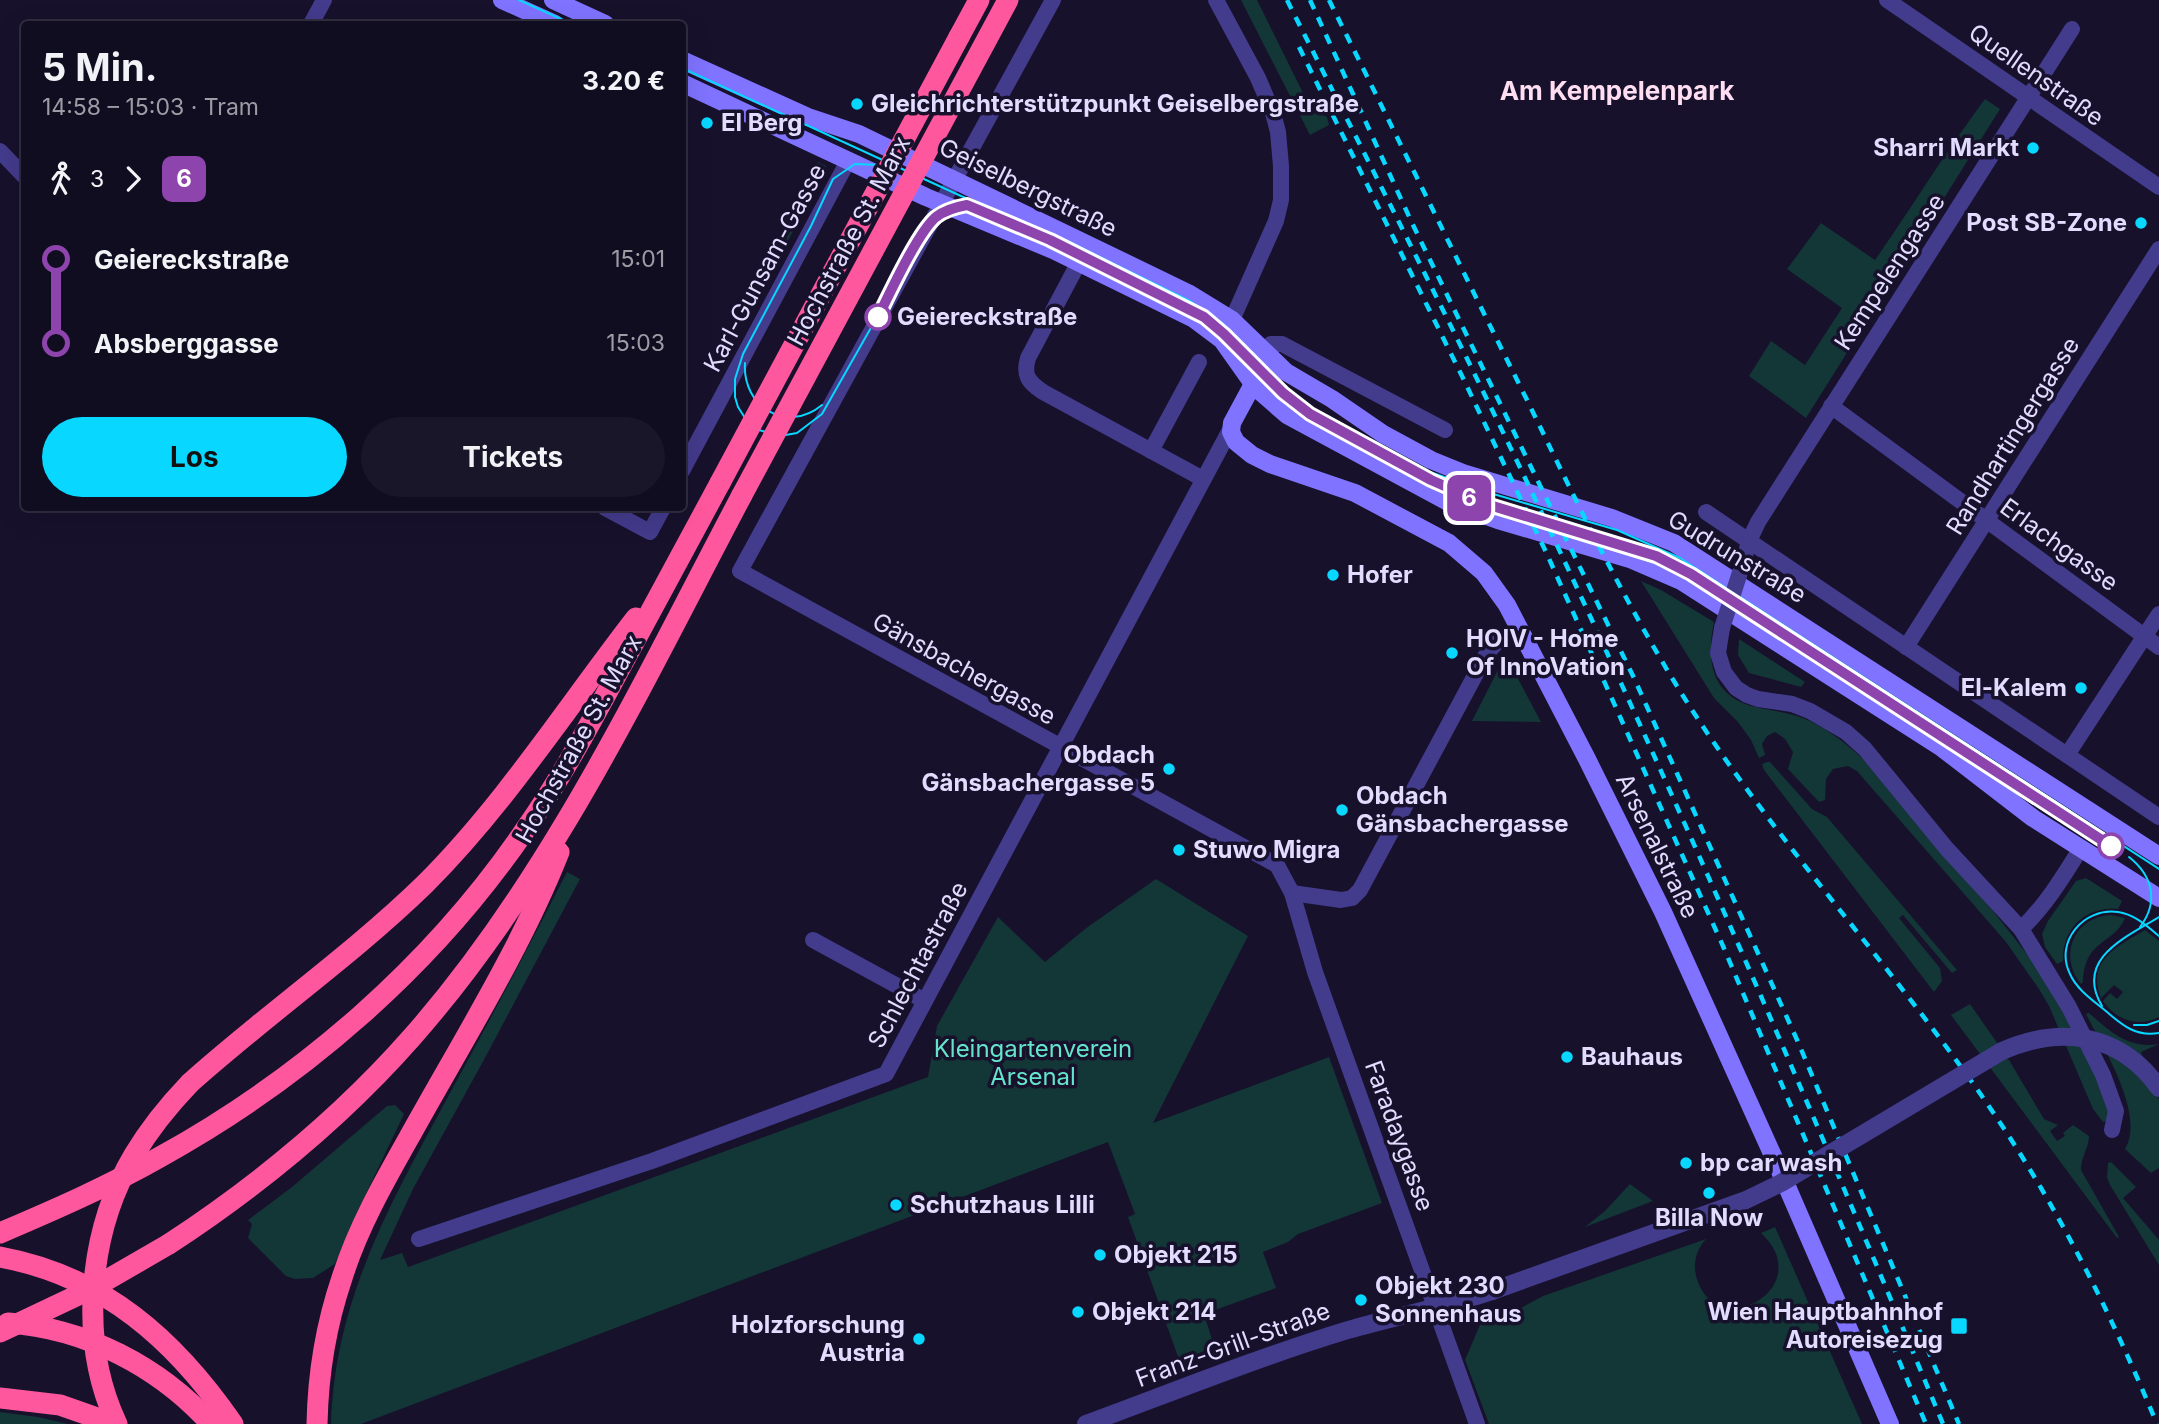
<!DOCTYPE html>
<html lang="de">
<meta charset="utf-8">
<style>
body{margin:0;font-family:Inter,sans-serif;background:#1a162a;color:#f1f3f6;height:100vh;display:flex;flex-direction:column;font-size:26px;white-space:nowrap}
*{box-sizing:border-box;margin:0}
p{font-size:23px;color:#9c9ca5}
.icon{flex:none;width:38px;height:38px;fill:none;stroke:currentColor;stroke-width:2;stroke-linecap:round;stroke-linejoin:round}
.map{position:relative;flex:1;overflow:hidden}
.sheet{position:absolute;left:21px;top:21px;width:665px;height:490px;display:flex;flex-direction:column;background:#110d21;border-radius:7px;box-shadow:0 7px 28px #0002,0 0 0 2px #302d3f}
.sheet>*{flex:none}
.badge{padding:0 14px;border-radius:10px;font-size:24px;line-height:46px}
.map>.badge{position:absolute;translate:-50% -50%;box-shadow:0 0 0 4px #fff}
.legs{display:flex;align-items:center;gap:10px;height:77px;padding:0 21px;font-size:23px}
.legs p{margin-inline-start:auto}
.headline{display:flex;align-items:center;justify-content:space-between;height:119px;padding:0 21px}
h1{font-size:38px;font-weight:700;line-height:52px}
.action{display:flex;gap:14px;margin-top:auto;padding:14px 21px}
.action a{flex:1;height:80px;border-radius:42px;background:#08d7ff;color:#111;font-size:28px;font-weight:700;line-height:80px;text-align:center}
.action a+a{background:#1a162a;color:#f1f3f6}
ul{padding:0 21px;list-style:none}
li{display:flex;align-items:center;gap:24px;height:84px;font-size:26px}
li i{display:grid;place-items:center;width:10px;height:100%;margin:0 9px;background:currentColor}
li i::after{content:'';width:18px;height:18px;margin:-9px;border:5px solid;border-radius:50%;background:#110d21}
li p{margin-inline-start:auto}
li:first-child i{background:linear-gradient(#0000 50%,currentColor 0)}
li:last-child i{background:linear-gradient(currentColor 50%,#0000 0)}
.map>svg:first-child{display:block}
.green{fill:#133637}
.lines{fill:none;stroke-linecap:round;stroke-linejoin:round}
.minor{stroke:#433b8c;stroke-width:16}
.tertiary{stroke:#433b8c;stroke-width:18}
.secondary{stroke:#7f73ff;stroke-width:18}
.motorway{stroke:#ff579d;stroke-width:21}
.tram{stroke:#08d7ff;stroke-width:2}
.rail{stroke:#08d7ff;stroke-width:4.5;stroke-dasharray:10 9;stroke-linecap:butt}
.minor-bridge{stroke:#433b8c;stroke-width:16}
.tertiary-bridge{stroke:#433b8c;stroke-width:18}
.motorway-bridge{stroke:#ff579d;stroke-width:21}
.line-1-casing{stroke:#fff;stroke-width:16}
.line-1{stroke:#8e44ad;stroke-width:10}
.poi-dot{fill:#08d7ff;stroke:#17112c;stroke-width:2.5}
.stop-1-dot{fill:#fff;stroke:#8e44ad;stroke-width:3.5}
.labels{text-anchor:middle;stroke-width:7;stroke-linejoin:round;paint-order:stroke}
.street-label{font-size:24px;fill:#e2dcff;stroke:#17112c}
.poi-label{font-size:24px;font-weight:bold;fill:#e2dcff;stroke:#17112c;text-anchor:start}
.stop-label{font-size:24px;font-weight:bold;fill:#e2dcff;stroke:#17112c;text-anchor:start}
.park-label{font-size:24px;fill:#63e4cc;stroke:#17112c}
.neighbourhood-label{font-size:26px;font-weight:bold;fill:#ffdef1;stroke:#17112c}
</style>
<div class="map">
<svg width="2159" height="1424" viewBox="0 0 2159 1424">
<rect width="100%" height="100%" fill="#17112c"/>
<!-- green -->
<g class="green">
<polygon points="1241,0 1257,0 1311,109 1327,117 1329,125 1310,135"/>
<path d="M 1985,99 L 2000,109 L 1806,418 L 1749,376 L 1771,341 L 1805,365 L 1842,308 L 1787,269 L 1821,223 L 1875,260 C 1912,207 1946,151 1985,99 Z"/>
<polygon points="818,162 826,166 826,170 809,203 799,198"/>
<polygon points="793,209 802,215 772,269 763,265"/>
<path d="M 1641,581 L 1661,590 L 1714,622 C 1706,660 1711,697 1756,707 C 1772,711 1788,712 1803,718 C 1825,727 1843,741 1861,757 L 1993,911 L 2035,964 L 2054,994 L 2099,1083 L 2109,1114 L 2107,1121 L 2103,1122 L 2093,1109 L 2049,1006 L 2039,989 L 2006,942 L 1857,771 L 1848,766 L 1833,769 L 1826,779 L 1825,800 L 1819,802 L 1788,769 L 1793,752 L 1785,739 L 1775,732 L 1767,736 L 1762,744 L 1765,755 L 1759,758 L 1751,740 L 1738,722 L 1714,698 Z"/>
<polygon points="1739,639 1805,682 1801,687 1749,673 1738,655"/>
<polygon points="1507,658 1541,722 1472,721 1503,660"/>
<polygon points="1767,762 1770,762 1812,809 1827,817 1957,970 1952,973 1903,915 1899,918 1940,968 1942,981 1934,992 1764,770 1762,764"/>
<path d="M 567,872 L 580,879 L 486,1056 L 413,1189 L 380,1260 L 402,1253 L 408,1267 L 928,1077 L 937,1026 L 998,917 L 1045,962 L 1085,929 L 1156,879 L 1248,936 L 1153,1123 L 1329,1057 L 1382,1203 L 1298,1234 L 1288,1242 L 1263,1252 L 1276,1288 L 1204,1314 L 1216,1352 L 1181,1365 L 1128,1217 L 1135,1214 L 1108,1142 L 361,1424 L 331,1424 C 335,1297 392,1201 450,1093 C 490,1020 529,946 567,872 Z"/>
<path d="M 2086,878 L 2122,901 L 2118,909 C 2086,906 2062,928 2063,961 L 2057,964 L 2045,947 L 2042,934 L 2048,921 L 2076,881 Z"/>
<path d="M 2111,915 L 2125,918 C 2114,945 2085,938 2083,982 L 2081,984 C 2058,955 2074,917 2111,915 Z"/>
<path d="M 2145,930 L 2159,941 L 2159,1017 C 2138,1028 2116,1020 2103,1001 L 2110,993 L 2117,999 L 2123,992 L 2114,985 L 2101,998 C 2086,960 2118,946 2145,930 Z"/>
<path d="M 1970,1004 L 2009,1060 L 2044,1119 L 2058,1125 L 2050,1131 L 2057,1141 L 2065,1136 L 2063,1133 L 2073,1125 L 2089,1136 C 2089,1148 2081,1156 2081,1170 L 2119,1237 L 2117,1238 L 1951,1015 Z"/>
<path d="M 2089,1013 C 2111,1032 2128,1049 2159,1044 L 2141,1052 L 2159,1100 L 2159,1168 L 2151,1173 L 2125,1149 C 2146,1114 2102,1046 2086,1014 Z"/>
<polygon points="395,1105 404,1114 355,1217 335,1264 313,1278 295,1279 286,1276 248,1238 252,1224 248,1220 292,1187 387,1106"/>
<polygon points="2111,1162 2136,1187 2123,1198 2159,1240 2159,1265 2110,1185 2107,1177 2108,1163"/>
<polygon points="1630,1184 1653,1201 1585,1227 1605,1211"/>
<path d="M 1775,1227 L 1862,1424 L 1489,1424 L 1465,1360 L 1482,1320 L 1521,1308 L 1543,1296 L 1706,1239 C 1696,1250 1692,1265 1697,1279 C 1717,1344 1819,1287 1761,1233 Z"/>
<polygon points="0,1412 38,1417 68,1424 0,1424"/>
</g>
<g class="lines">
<!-- minor -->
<g class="minor">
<polyline points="1053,0 740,571 1277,865 1292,893 1315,972 1477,1424"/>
<polyline points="1216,0 1258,78 1273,113 1278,132 1281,166 1281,200 1276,221 1232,320"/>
<polyline points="1887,0 2159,187"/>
<polyline points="311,24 324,0"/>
<polyline points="0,151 24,176"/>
<path d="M 1079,262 L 1028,358 C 1023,375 1028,382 1043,392 L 1203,479"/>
<polyline points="1264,353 1271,344 1282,344 1445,430"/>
<polyline points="1831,406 2159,647"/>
<polyline points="1151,451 1199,362"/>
<polyline points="682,471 848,161"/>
<polyline points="605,508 650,532 663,508"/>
<polyline points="1706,512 2159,817"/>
<polyline points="1743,563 1749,541 1758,522 2072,29"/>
<polyline points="1722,628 1718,653 1724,672 1736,688 1747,695 1758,699 1792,704 1810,711 1846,732 1865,749 1947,849 2021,929 2069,1007 2103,1075 2116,1111 2112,1130"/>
<polyline points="1906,647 2159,249"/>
<polyline points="2067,755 2159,614"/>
<polyline points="1292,893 1341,900 1352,898 1360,890 1487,653 1499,640 1521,629"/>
<path d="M 2021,929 C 2046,905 2063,877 2081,848"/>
<polyline points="813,940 925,1001"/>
<polyline points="419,1239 652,1161 886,1074 1231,428"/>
</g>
<!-- tertiary -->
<path class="tertiary" d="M 1086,1424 C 1173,1392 1259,1357 1348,1330 C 1396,1316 1445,1307 1492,1291"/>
<!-- secondary -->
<g class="secondary">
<polyline points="502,0 555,24"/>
<polyline points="553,0 605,24"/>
<polyline points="682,60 808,117 859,134 1188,293 1232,320 1286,372 1332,399 1383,434 1431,460 1463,473 1612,518 1674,543 2159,856"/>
<polyline points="682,83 926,197 1053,250 1194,319 1222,340 1256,388 1287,415 1450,503 1498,520 1630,559 1681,581 1942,748 2033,818 2159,898"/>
<polyline points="1264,353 1253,384 1232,423 1231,432 1236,442 1252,455 1270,464 1355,493 1449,543 1484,573 1507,605 1587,759 1663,912 1788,1189 1890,1424"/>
</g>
<!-- motorway -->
<g class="motorway">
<polyline points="959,37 979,0"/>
<path d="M 190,1083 C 267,1014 351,956 425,884 C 505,804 567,707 636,618"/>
<path d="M 0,1233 C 54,1210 109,1186 160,1157 C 303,1078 433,965 525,830 C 560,780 589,726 618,672 C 652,609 686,546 720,483"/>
<path d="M 169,1244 C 259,1185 342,1117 413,1036 C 552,878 644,680 742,495"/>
<path d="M 0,1257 C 104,1276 175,1340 233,1424"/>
<path d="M 8,1323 C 85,1328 160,1367 211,1424"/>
<polyline points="0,1398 60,1405 114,1424"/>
<path d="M 317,1424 C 318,1374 326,1325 342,1278 C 358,1227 385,1180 411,1134 C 462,1042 520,950 559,852"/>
</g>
<!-- tram -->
<g class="tram">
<polyline points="519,0 572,24"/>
<polyline points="682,68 961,196 1071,243 1190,301 1222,323 1280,382 1312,408 1430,472 1490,493 1617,530 1680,558 2159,869"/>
<path d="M 878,165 L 855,164 L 833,179 L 811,226 L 743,354 L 735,379 L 735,397 L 738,407 L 745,418 L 759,430 L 780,436 L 797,433 L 822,414 L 931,222 C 944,209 962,203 980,206"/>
<path d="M 745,363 C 742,407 787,434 822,405"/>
<polyline points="1445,487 1500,509 1667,561"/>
<path d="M 2129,857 C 2153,876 2159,902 2140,927"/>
<path d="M 2159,936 C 2147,926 2134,914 2118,912 C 2084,907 2054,942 2070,974 C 2077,990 2094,1001 2107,1012 C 2123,1026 2137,1037 2159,1033"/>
<path d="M 2102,1006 C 2074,959 2126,937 2159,917"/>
<polyline points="2134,1025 2147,1025 2159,1021"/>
</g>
<!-- rail -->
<g class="rail">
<path d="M 1287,0 C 1380,185 1475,370 1563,558 C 1697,844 1822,1133 1943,1424"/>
<polyline points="1310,0 1412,223 1634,678 1798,1042 1959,1424"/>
<path d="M 1329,0 C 1396,134 1461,268 1528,402 C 1579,507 1629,612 1692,710 C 1781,847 1893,968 1986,1102 C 2056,1203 2110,1311 2157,1424"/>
<polyline points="1299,47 1462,376 1546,552 1723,946 1926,1424"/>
</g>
<!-- minor-bridge -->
<polyline class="minor-bridge" points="1722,628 1743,563"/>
<!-- tertiary-bridge -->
<path class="tertiary-bridge" d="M 1492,1291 L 1746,1200 L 1781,1183 L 2002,1051 C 2061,1025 2120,1033 2159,1088"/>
<!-- motorway-bridge -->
<g class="motorway-bridge">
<polyline points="720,483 959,37"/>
<polyline points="742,495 1008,0"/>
<polyline points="0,1332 93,1288 169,1244"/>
<path d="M 117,1424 C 78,1342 88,1232 134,1155 C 150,1128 169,1105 190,1083"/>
</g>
</g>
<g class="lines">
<defs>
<path id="line-1" d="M 878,317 C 890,293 918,232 936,217 C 945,210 956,207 967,205 L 1050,240 L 1204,317 L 1224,334 L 1283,393 L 1310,414 L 1431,480 L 1483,503 L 1656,556 L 1691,574 L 2111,846"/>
</defs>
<!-- line-1 casing -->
<use href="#line-1" class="line-1-casing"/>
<!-- line-1 -->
<use href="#line-1" class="line-1"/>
</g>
<!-- markers -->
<g class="poi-dot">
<circle cx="857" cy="104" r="7"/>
<circle cx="707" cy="123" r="7"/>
<circle cx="2033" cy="148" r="7"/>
<circle cx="2141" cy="223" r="7"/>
<circle cx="1333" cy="575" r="7"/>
<circle cx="1452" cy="653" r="7"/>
<circle cx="2081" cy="688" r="7"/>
<circle cx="1169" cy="769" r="7"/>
<circle cx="1342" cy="810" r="7"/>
<circle cx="1179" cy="850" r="7"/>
<circle cx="1567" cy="1057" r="7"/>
<circle cx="1686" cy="1163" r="7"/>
<circle cx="1709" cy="1193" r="7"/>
<circle cx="896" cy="1205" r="7"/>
<circle cx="1100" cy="1255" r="7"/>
<circle cx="1361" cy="1300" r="7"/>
<circle cx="1078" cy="1312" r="7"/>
<rect x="1950" y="1317" width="18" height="18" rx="3.5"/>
<circle cx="919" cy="1339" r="7"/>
</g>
<g class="stop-1-dot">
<circle cx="878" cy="317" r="12"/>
<circle cx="2111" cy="846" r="12"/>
</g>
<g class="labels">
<!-- street labels -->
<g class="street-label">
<text transform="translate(2036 75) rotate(35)" y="8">Quellenstraße</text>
<text transform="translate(1028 188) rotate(26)" y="8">Geiselbergstraße</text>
<text transform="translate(849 241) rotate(-62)" y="8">Hochstraße St. Marx</text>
<text transform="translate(765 268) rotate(-62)" y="8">Karl-Gunsam-Gasse</text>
<text transform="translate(1890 272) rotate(-57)" y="8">Kempelengasse</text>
<text transform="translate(2013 436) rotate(-58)" y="8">Randhartingergasse</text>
<text transform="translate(2059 545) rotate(36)" y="8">Erlachgasse</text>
<text transform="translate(1737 557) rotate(31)" y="8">Gudrunstraße</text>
<text transform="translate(964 669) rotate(29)" y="8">Gänsbachergasse</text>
<text transform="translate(579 739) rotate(-61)" y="8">Hochstraße St. Marx</text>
<text transform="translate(1657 846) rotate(64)" y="8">Arsenalstraße</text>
<text transform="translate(918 965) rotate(-62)" y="8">Schlechtastraße</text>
<text transform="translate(1399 1136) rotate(70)" y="8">Faradaygasse</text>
<text transform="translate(1233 1345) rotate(-20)" y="8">Franz-Grill-Straße</text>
</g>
<!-- poi labels -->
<g class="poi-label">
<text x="871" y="112">Gleichrichterstützpunkt Geiselbergstraße</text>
<text x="721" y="131">El Berg</text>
<text x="2019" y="156" text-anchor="end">Sharri Markt</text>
<text x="2127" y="231" text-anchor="end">Post SB-Zone</text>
<text x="1347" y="583">Hofer</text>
<text x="1466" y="647">HOIV - Home<tspan x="1466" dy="28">Of InnoVation</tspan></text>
<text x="2067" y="696" text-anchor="end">El-Kalem</text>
<text x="1155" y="763" text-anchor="end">Obdach<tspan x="1155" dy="28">Gänsbachergasse 5</tspan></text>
<text x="1356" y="804">Obdach<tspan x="1356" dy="28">Gänsbachergasse</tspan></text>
<text x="1193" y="858">Stuwo Migra</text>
<text x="1581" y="1065">Bauhaus</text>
<text x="1700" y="1171">bp car wash</text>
<text x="910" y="1213">Schutzhaus Lilli</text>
<text x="1709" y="1226" text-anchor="middle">Billa Now</text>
<text x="1114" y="1263">Objekt 215</text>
<text x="1375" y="1294">Objekt 230<tspan x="1375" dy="28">Sonnenhaus</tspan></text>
<text x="1092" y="1320">Objekt 214</text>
<text x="1943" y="1320" text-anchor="end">Wien Hauptbahnhof<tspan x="1943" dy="28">Autoreisezug</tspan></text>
<text x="905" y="1333" text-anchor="end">Holzforschung<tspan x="905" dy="28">Austria</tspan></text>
</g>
<!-- stop labels -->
<g class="stop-label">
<text x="897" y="325">Geiereckstraße</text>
</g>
<!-- park labels -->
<g class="park-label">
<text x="1033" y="1057">Kleingartenverein<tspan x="1033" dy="28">Arsenal</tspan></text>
</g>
<!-- neighbourhood labels -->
<g class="neighbourhood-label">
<text x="1617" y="100">Am Kempelenpark</text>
</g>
</g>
</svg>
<b class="badge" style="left:1469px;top:498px;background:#8e44ad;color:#fff">6</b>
<section class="sheet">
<div class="headline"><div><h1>5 Min.</h1><p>14:58 – 15:03 · Tram</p></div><b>3.20 €</b></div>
<div class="legs"><svg class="icon" aria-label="walk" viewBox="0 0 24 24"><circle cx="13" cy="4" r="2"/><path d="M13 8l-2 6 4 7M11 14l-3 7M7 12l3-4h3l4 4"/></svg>3<svg class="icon" aria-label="forward" viewBox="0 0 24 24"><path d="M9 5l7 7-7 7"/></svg><b class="badge" style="background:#8e44ad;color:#fff">6</b></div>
<ul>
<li><i style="color:#8e44ad"></i><b>Geiereckstraße</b><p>15:01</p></li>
<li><i style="color:#8e44ad"></i><b>Absberggasse</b><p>15:03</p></li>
</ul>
<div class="action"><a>Los</a><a>Tickets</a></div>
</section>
</div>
